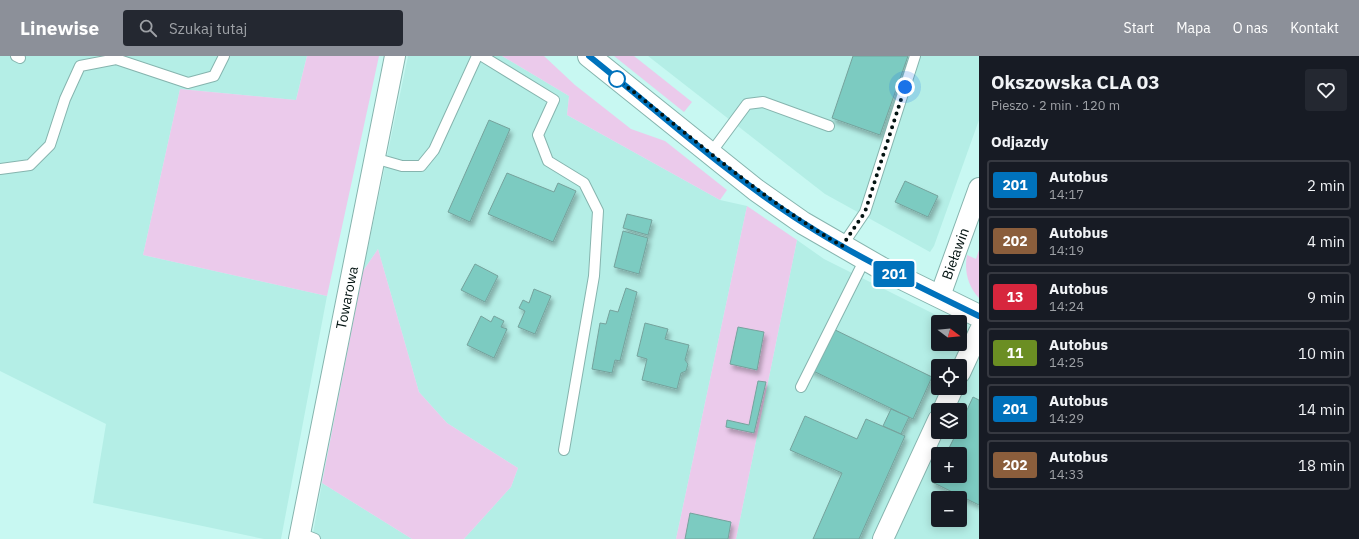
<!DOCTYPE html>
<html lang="pl">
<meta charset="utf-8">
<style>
body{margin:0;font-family:"IBM Plex Sans",sans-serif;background:#242831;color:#f1f3f6;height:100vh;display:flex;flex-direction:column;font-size:15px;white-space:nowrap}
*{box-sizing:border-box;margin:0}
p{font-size:13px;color:#9ea1a6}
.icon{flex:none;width:22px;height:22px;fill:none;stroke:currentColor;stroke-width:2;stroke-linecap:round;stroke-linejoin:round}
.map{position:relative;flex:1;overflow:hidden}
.panel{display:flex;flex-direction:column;background:#171b24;width:380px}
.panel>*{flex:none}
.badge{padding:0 8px;border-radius:3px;font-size:14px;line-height:26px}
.needle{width:26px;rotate:106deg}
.fabs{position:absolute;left:931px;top:259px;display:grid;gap:8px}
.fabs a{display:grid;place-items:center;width:36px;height:36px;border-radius:4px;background:#171b24;box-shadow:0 2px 10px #0003;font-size:20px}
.you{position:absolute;width:20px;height:20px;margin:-10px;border:3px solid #fff;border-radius:50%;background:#1a73e8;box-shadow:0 0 0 6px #1a73e833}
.map>.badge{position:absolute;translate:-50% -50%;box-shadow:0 0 0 2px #fff}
h2{padding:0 12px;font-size:15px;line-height:36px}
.round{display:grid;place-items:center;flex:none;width:42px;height:42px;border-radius:4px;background:#242831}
.summary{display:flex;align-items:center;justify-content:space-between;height:68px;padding:0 12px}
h1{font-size:19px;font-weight:800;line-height:30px}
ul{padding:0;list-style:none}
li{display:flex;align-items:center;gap:12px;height:50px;margin:0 8px 6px;padding:0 4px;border:2px solid #363941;border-radius:4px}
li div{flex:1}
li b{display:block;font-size:15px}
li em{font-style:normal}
li .badge{min-width:44px;font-weight:700;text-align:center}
header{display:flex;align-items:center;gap:24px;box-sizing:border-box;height:56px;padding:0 20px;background:#8c9099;color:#fff}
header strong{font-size:19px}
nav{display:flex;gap:22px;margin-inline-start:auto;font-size:14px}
.search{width:280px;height:36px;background:#242831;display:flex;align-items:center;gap:10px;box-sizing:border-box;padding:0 14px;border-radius:4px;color:#9ea1a6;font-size:15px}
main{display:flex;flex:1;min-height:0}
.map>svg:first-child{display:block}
.built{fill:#b4eee6;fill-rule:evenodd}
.green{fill:#ebcaeb}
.building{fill:#7ccbc1;stroke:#75a29c;filter:url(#shadow)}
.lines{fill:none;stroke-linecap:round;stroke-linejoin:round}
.lane-casing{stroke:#86b4ae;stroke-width:12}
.street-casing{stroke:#86b4ae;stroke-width:22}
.secondary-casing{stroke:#86b4ae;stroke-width:24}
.lane{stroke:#fff;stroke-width:10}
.street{stroke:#fff;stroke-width:20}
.secondary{stroke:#fff;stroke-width:22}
.line-casing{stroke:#fff;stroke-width:9}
.line{stroke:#0072bc;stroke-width:6}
.walk{stroke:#031311;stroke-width:4;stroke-dasharray:0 7.2}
.stop-dot{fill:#fff;stroke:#0072bc;stroke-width:2}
.labels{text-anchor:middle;stroke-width:4;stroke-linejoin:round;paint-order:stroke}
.street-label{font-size:14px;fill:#031311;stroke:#ecfffc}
</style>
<header>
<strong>Linewise</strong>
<div class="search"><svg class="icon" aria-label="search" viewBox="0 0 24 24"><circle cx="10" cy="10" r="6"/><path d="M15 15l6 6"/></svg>Szukaj tutaj</div>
<nav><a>Start</a><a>Mapa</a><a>O nas</a><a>Kontakt</a></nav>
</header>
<main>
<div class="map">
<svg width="979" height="483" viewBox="0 0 979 483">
<defs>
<filter id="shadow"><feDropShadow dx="2.5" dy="4.5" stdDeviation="2" flood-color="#0004"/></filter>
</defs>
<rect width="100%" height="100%" fill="#c8f8f2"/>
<!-- built -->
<g class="built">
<polygon points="0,0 307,0 296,44 180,33 143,199 327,240 281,483 264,483 93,447 106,368 0,315"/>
<polygon points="408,0 502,0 569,40 567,59 720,144 747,150 676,483 464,483 511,431 518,412 447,367 419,336 378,193 363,215"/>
<polygon points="648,0 979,0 979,64 934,190 930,196 825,138"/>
<path d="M 797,184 L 824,203 L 950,266 L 938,266 L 938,288 L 960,288 L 960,271 L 979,281 L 979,483 L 736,483 ZM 938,310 L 960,310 L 960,332 L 938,332 ZM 938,354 L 960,354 L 960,376 L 938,376 ZM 938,398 L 960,398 L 960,420 L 938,420 ZM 938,442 L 960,442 L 960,464 L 938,464 Z"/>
<polygon points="322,427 412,483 312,483"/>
</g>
<!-- green -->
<g class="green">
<polygon points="307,0 379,0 327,240 143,199 180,33 296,44"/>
<polygon points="502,0 544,0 575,29 631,73 665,85 727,134 720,144 567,59 569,40"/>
<polygon points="614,0 634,0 692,46 684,56"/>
<polygon points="747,150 797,184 736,483 676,483"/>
<polygon points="378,193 419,336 447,367 518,412 511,431 464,483 412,483 322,427 363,215"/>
<path d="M 979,194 L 979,242 C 968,230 964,215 967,199 L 976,203 Z"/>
</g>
<!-- building -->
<g class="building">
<polygon points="853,0 908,0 880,79 832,62"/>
<polygon points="489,64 510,73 470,166 448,156"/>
<polygon points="507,117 554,136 558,127 576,135 553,186 488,158"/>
<polygon points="905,125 938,140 928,161 895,146"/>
<polygon points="627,158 652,164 648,179 623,172"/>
<polygon points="623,175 648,182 639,218 614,211"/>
<polygon points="475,208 498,220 485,246 461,234"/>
<polygon points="626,232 637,236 620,305 615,304 612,317 592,313 600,267 606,268 610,254 618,256"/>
<polygon points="534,233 551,240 535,278 518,271 525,255 519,252 523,244 529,247"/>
<polygon points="481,260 491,266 494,260 504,265 501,271 507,273 494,302 467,289"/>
<polygon points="645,267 668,273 665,283 689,289 685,304 688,308 686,315 681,317 677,333 642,324 647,303 637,300"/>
<polygon points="827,270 932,321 913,363 807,312"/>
<polygon points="738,271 764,276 757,314 730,308"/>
<polygon points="758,325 766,326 754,377 726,371 727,364 749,369"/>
<polygon points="973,341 979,344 979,449 932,426 938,414 938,420 960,420 960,398 946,398 957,376 960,376 960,369"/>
<polygon points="891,353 909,361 901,378 883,370"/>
<polygon points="805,360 857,383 866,363 905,380 859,483 813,483 842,417 790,394"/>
<polygon points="690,457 731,466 728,483 685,483"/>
</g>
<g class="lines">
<defs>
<g id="lane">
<polyline points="16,0 20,2"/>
<polyline points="482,0 554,44 538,79 548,105 584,127 598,155 594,220 564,394"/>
<polyline points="710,98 747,48 763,46 829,70"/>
<polyline points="374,102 402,110 421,110 434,94 477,0"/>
<polyline points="0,113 30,109 50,89 65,43 80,10 116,3 188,27 214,20 224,0"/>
<polyline points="842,190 865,156 915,0"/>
<polyline points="801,331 865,203"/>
<polyline points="300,477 315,483"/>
</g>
<g id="street">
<path id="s1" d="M 940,240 L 979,132"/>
<polyline points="960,317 979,276"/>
<polyline points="943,354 953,332"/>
<path id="s2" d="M 299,483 L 395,0"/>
<polyline points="883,483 938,364"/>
</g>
<polyline id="secondary" points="589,0 756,134 803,167 881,212 979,260"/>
</defs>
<!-- lane casing -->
<use href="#lane" class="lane-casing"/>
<!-- street casing -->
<use href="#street" class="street-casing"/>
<!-- secondary casing -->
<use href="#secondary" class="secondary-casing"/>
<!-- lane -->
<use href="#lane" class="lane"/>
<!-- street -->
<use href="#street" class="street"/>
<!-- secondary -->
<use href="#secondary" class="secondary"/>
</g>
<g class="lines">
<defs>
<path id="line" d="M 589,0 C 659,56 729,120 805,168 C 860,203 920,231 979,260"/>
</defs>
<!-- line casing -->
<use href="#line" class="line-casing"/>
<!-- line -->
<use href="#line" class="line"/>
<!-- walk -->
<path class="walk" d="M 617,23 C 692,81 760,142 842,190 L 865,156 L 905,31"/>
</g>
<!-- markers -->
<circle class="stop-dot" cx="617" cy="23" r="8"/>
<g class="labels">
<!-- street labels -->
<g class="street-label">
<text dy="5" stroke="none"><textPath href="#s1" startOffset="45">Bieławin</textPath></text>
<text dy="5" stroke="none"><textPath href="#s2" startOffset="246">Towarowa</textPath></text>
</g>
</g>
</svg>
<div class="fabs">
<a><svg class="needle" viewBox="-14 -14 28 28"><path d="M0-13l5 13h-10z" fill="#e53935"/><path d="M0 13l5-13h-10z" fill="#9ea1a6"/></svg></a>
<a><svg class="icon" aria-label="locate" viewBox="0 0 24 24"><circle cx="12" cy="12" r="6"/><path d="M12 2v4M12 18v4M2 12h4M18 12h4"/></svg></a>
<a><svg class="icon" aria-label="layers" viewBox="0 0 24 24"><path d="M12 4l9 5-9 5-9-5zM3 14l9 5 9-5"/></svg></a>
<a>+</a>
<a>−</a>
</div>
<div class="you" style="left:905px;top:31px"></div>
<b class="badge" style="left:894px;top:218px;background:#0072bc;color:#fff">201</b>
</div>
<section class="panel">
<div class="summary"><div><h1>Okszowska CLA 03</h1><p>Pieszo · 2 min · 120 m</p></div><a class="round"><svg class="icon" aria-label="heart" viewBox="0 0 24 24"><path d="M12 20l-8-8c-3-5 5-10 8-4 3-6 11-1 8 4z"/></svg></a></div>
<h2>Odjazdy</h2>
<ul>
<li><span class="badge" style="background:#0072bc;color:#fff">201</span><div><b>Autobus</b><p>14:17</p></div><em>2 min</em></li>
<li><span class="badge" style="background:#8b5e3c;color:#fff">202</span><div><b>Autobus</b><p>14:19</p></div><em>4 min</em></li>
<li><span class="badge" style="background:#d7263d;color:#fff">13</span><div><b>Autobus</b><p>14:24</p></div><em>9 min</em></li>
<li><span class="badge" style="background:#6b8e23;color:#fff">11</span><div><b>Autobus</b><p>14:25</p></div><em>10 min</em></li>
<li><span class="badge" style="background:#0072bc;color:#fff">201</span><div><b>Autobus</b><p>14:29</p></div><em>14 min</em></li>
<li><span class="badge" style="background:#8b5e3c;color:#fff">202</span><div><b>Autobus</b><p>14:33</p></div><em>18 min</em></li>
</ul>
</section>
</main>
